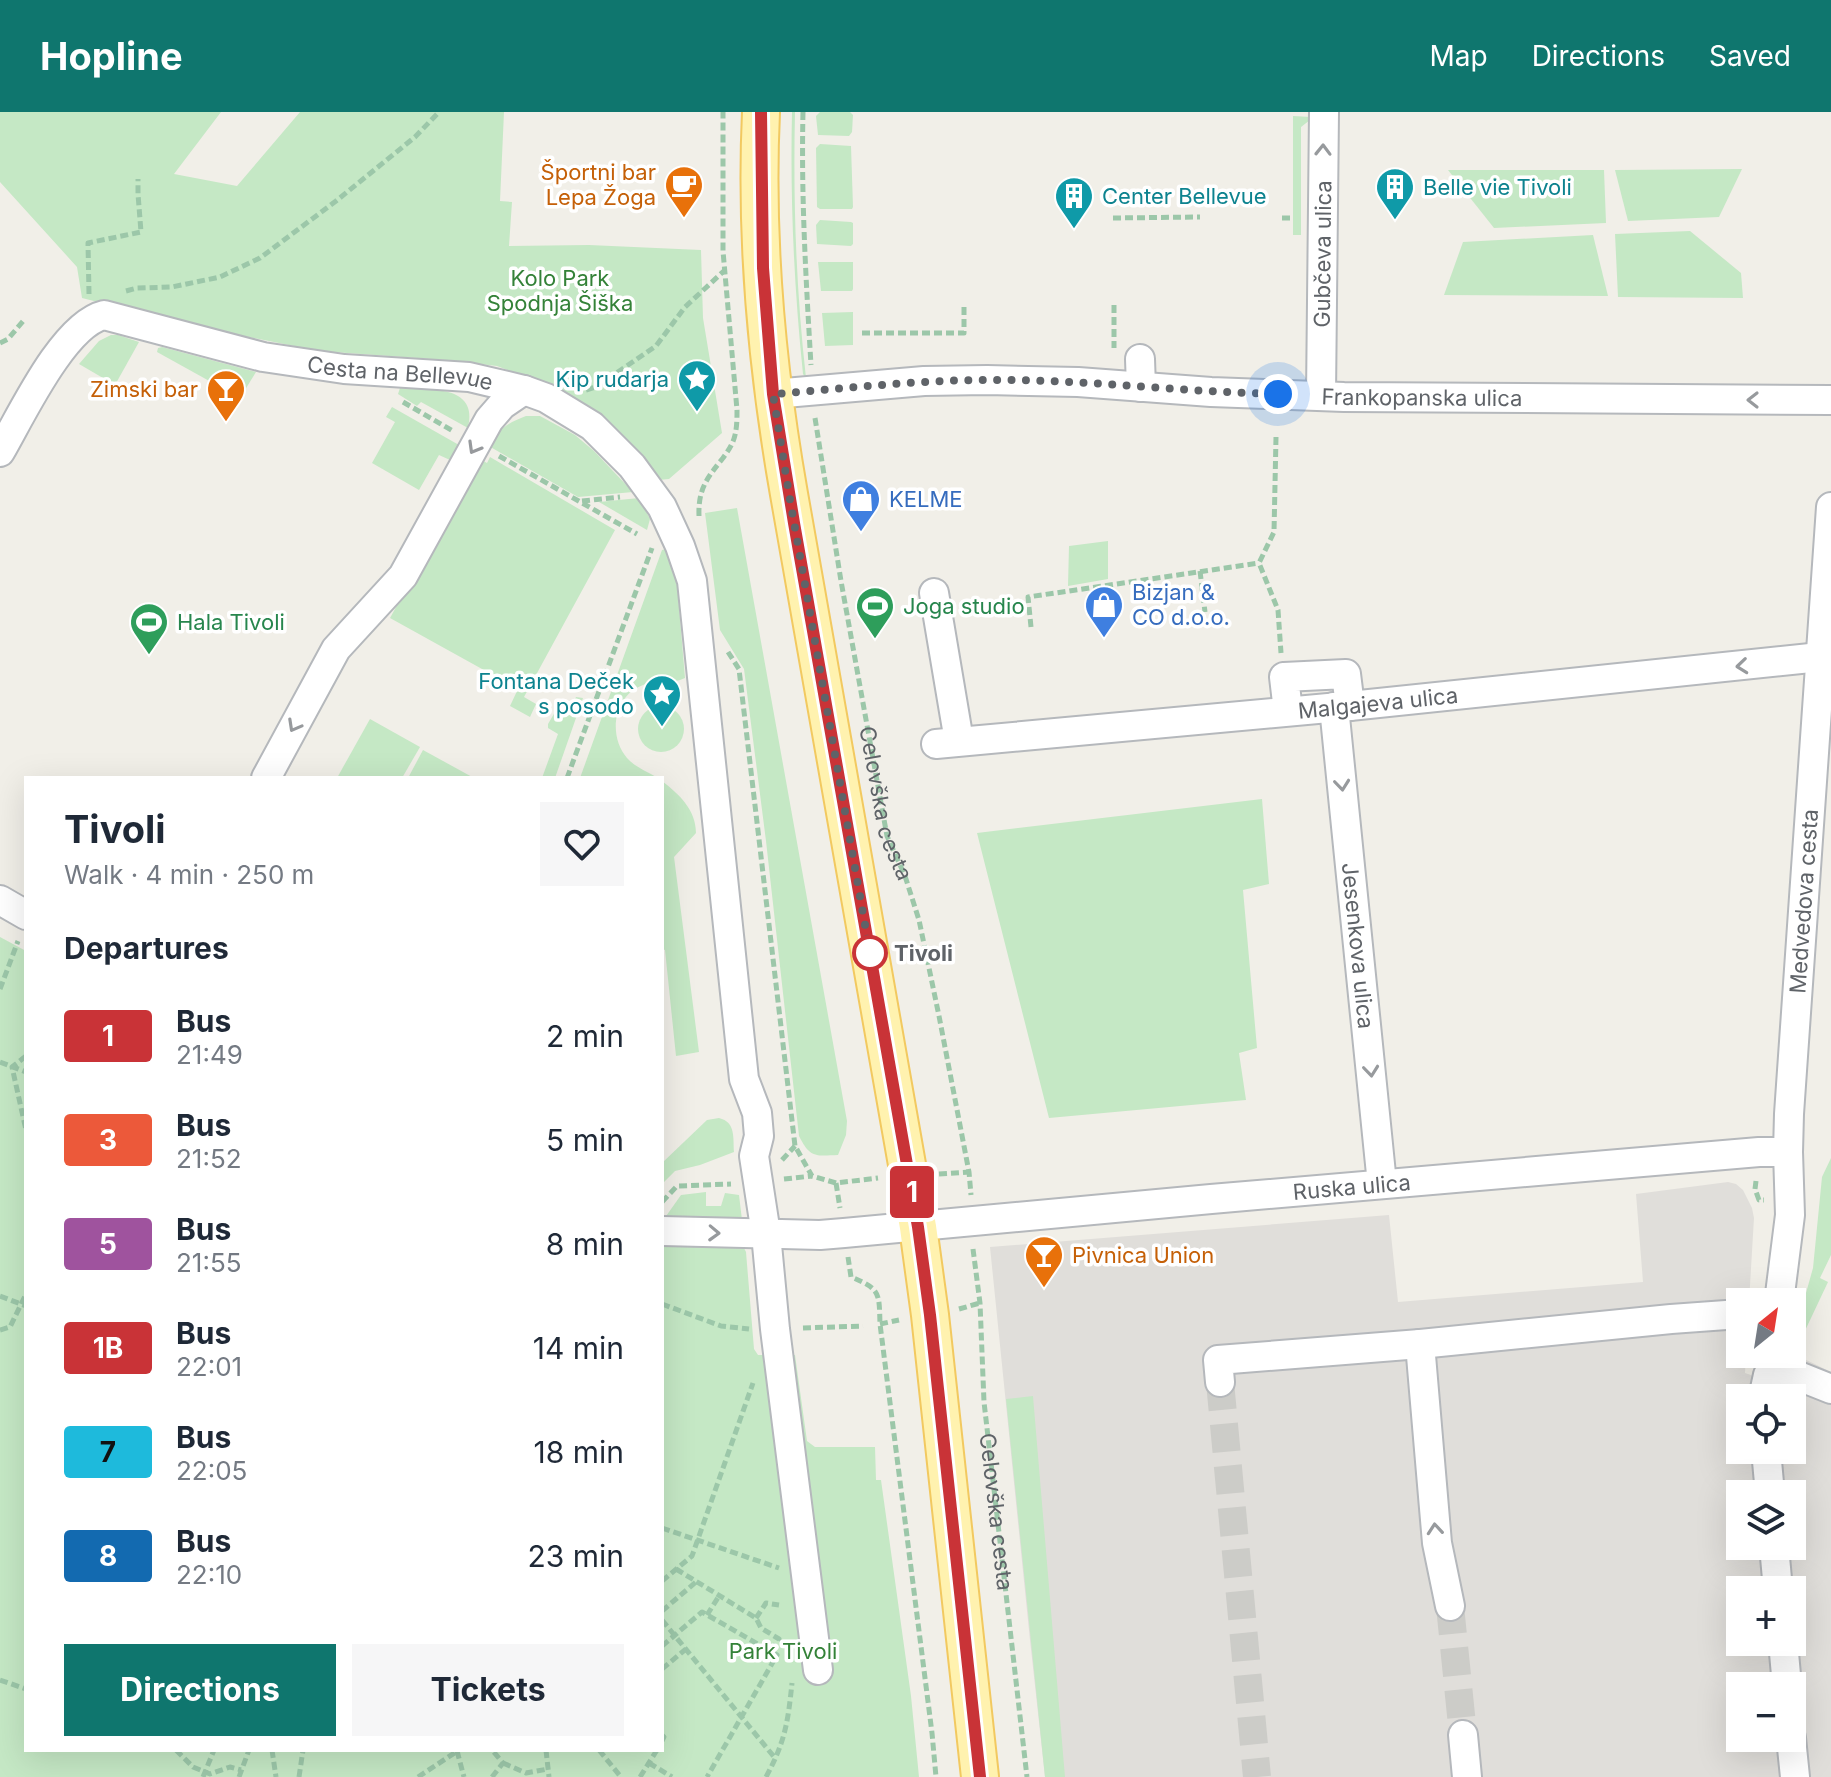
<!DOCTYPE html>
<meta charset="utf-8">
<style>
body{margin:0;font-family:Inter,sans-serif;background:#f6f6f7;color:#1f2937;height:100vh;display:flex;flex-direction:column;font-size:30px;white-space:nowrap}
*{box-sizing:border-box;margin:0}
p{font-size:26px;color:#747a83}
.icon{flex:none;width:44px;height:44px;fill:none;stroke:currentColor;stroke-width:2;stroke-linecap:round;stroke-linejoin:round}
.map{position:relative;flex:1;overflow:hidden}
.drawer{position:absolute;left:24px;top:664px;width:640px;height:976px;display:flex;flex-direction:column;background:#fff;border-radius:0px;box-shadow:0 8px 32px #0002}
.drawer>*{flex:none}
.badge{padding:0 16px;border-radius:6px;font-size:28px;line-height:52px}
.needle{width:52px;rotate:30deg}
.controls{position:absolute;left:1726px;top:1176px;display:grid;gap:16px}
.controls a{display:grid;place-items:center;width:80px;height:80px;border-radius:0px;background:#fff;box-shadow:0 8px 32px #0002;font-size:40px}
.you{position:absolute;width:40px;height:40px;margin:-20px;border:6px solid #fff;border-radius:50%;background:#1a73e8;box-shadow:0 0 0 12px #1a73e833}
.map>.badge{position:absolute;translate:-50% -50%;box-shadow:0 0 0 4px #fff}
h2{padding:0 40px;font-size:30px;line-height:72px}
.round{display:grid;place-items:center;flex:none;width:84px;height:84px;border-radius:0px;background:#f6f6f7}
.overview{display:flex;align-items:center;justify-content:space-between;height:136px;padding:0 40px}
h1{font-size:38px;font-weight:700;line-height:60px}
.cta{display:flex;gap:16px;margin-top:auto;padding:16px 40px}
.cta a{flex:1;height:92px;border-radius:0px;background:#0f766e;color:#fff;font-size:32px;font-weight:700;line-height:92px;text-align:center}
.cta a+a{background:#f6f6f7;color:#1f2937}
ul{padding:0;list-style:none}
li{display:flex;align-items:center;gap:24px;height:104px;padding:0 40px}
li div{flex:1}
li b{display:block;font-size:30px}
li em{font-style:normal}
li .badge{min-width:88px;font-weight:700;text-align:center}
header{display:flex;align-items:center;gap:48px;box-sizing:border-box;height:112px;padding:0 40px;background:#0f766e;color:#fff}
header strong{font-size:38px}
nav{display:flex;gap:44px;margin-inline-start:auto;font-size:28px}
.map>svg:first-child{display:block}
.industrial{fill:#e0deda;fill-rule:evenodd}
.green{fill:#c5e8c5}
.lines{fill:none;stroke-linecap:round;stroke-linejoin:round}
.minor-tunnel{stroke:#ccccc8;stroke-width:28;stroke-dasharray:28 14;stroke-linecap:butt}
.minor-casing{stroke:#b5b8bc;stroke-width:32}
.major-casing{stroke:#f2c960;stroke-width:40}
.path{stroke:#9cc7a9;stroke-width:5;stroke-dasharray:8 4;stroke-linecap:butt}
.minor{stroke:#fff;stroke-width:28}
.major{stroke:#fff2af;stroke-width:36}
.path-bridge{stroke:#9cc7a9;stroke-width:5;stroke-dasharray:8 4;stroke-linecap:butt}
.oneway{stroke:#979a9d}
.line-casing{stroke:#fff;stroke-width:18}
.line{stroke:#c93337;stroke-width:12}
.walk{stroke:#5f6368;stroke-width:8;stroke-dasharray:0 14.4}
.stop-dot{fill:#fff;stroke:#c93337;stroke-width:4}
.labels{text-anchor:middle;stroke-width:7;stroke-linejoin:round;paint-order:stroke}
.food-label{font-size:22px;fill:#c56008;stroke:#fff;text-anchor:end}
.culture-label{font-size:22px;fill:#0d838f;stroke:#fff;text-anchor:start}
.street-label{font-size:22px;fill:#5f6368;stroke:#fff}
.park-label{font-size:22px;fill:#348238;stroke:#fff}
.shop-label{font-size:22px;fill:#366cbe;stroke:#fff;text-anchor:start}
.leisure-label{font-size:22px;fill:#27864d;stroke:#fff;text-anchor:start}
.stop-label{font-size:22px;font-weight:bold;fill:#5f6368;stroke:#fff;text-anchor:start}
</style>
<header>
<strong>Hopline</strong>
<nav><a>Map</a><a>Directions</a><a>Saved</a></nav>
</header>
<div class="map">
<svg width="1831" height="1665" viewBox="0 0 1831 1665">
<rect width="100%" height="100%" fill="#f1efe8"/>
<!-- industrial -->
<path class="industrial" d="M 1728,1070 L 1736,1072 L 1743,1078 L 1752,1096 L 1754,1106 L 1749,1190 L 1740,1190 L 1740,1242 L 1746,1242 L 1745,1261 L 1785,1275 L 1794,1242 L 1831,1260 L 1831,1665 L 1045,1665 L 1030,1528 L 990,1135 L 1389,1103 L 1398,1190 L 1643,1170 L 1636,1082 ZM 1740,1286 L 1792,1286 L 1792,1338 L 1740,1338 ZM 1740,1382 L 1792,1382 L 1792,1434 L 1740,1434 ZM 1740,1478 L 1792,1478 L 1792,1530 L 1740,1530 ZM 1740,1574 L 1792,1574 L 1792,1626 L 1740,1626 Z"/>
<!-- green -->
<g class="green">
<polygon points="0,0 221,0 174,62 237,74 300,0 504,0 500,89 512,90 509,134 589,133 701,138 703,206 722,321 669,367 658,368 543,272 497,254 445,248 319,239 188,213 82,186 77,155 0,70"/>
<path d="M 792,0 L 795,0 C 793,89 796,177 806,266 L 803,262 C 794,175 790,88 792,0 Z"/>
<polygon points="820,0 850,0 853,3 852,20 849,24 818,23 816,4"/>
<polygon points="1293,4 1311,5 1310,8 1301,15 1301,123 1293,123"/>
<polygon points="820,32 851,34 853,95 852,97 820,97 817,95 816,36"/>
<polygon points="1742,57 1719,105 1628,109 1615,58"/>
<polygon points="1448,58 1604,58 1606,111 1494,116"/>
<polygon points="820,108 851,110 853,111 853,132 851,134 817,132 816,113"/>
<polygon points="1690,119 1741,161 1743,186 1618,185 1615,122"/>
<polygon points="1593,123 1608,184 1444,183 1463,130"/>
<polygon points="818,150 853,150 853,177 852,179 821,179"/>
<polygon points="853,200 853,233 825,234 822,201"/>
<polygon points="111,223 118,223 139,230 115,273 79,252 99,229"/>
<polygon points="162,235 256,260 240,286 157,240 158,236"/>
<path d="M 400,276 C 429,278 479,272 468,316 L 421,290 L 417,294 L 398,282 Z"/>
<polygon points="392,295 459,333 450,348 439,343 419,378 372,351 395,310 386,305"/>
<path d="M 526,304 L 540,304 L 575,323 L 594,339 L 633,380 L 578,385 L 487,333 C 498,318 509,310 526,304 Z"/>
<polygon points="490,345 615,418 524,585 536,592 530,605 510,594 518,577 390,506 469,363 480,347 487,351"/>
<polygon points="639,386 650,407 647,418 599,390"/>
<path d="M 737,396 L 847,1009 L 846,1023 L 838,1043 C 815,1044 810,1046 799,1024 L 766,729 L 744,557 L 720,518 L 705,401 Z"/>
<polygon points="1108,429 1108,467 1068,474 1069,434"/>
<path d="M 674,435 L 685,566 C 672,573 657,567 643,573 C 613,584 608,624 627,646 C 636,656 647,659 658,666 L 580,666 L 662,438 Z"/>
<polygon points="576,585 583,586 555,666 542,666 558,622 548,616 548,612 558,595 573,591"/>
<circle cx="661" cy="617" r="23"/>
<polygon points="370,607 420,635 402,666 337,666"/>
<polygon points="423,638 474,666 408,666"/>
<path d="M 662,669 C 679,682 696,698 696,721 L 674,745 L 699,940 L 676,944 L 665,838 L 662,837 Z"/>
<polygon points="1262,687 1269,772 1243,778 1257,936 1239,941 1246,988 1049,1006 977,721"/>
<polygon points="0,825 26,839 26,1638 662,1638 662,1132 744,1136 746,1140 754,1237 758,1243 795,1243 807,1329 815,1335 875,1335 876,1368 881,1368 911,1584 919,1665 0,1665"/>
<path d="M 719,1006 C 736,1010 733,1026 734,1040 L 700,1053 L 675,1059 L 662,1072 L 662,1051 L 707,1008 Z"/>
<polygon points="1831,1046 1831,1143 1820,1166 1828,1170 1794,1242 1792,1238 1792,1221 1799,1206 1813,1156 1822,1065"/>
<polygon points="706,1080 706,1094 721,1094 725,1081 739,1083 742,1108 664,1107 681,1083"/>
<polygon points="1033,1284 1065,1665 1045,1665 1006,1287"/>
</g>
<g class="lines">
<!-- minor-tunnel -->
<g class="minor-tunnel">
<polyline points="1220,1270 1257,1665"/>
<polyline points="1450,1494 1463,1623"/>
</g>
<defs>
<g id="minor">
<polyline points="1140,247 1141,275"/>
<path id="s3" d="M 773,282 L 924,269 L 987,268 L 1078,270 L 1211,280 L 1344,285 L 1831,288"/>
<path id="s4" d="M 1321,284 L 1324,0"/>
<path id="s5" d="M 0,340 C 21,304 63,213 104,203 L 263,245 L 344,257 L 469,265 L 524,278 L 546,286 L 592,314 L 632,354 L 662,395 L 680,434 L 692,469 L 744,967 L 757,1001 L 759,1024 L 754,1044 L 766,1122 L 775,1217 L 818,1558"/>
<polyline points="934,481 959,629"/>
<path id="s6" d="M 1334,595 L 1382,1072"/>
<polyline points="1288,599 1284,565 1346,562 1350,594"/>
<path id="s7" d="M 936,632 L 1350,594 L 1820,545"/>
<polyline points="266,666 336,537 403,464 489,308 502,293 524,278"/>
<polyline points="0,788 26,803"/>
<path id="s8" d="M 662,1119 L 820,1123 L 844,1121 L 1211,1087 L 1759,1040 L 1788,1040"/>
<path id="s9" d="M 1779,1190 L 1790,1103 L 1788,1040 L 1789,1002 L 1831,395"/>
<polyline points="1420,1232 1437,1431 1450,1494"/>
<polyline points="1771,1242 1775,1251 1781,1257 1831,1277"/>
<polyline points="1220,1270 1218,1248 1420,1232 1671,1207 1740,1202"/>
<polyline points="1763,1286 1768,1263 1775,1251"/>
<polyline points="1766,1338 1770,1382"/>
<polyline points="1774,1434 1778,1478"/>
<polyline points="1783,1530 1787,1574"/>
<polyline points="1463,1623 1467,1665"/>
<polyline points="1791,1626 1795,1665"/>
</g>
<path id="major" d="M 761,0 C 755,128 767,257 789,382 L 918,1115 L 930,1203 L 980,1665"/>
</defs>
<!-- minor casing -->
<use href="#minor" class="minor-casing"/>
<!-- major casing -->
<use href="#major" class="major-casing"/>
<!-- path -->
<g class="path">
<path d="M 803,0 C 801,84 806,169 811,253"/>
<polyline points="1113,106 1200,105"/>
<polyline points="1282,106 1290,106"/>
<polyline points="126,179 137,176 172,175 220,165 260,146 336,89 415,25 439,0"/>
<polyline points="89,182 88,131 141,120 138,82 138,67"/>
<polyline points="1114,193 1114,236"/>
<polyline points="862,221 964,221 964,193"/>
<polyline points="0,231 8,227 24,208"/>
<polyline points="586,278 596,275 656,234 685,195 725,158"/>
<polyline points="403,290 453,319"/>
<path id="s1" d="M 815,306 L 841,469 L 887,724 L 905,764 L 919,808 L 939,904 L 969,1060 L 971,1083"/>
<polyline points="1276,325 1274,420 1259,451 1278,498 1281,541"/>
<polyline points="499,344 637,422"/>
<polyline points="582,389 620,385"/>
<path d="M 699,404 C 698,377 707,366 723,346 C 728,339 733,332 735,323 C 737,315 737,306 737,298 L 723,139 L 723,0"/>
<polyline points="1200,459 1205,500"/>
<polyline points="1031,515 1028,485 1259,451"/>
<polyline points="728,540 739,557 795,1034 812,1064 836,1071 878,1066"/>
<polyline points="567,666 652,436"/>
<polyline points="0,877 18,829"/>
<polyline points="26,944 12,955 26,1018"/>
<polyline points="0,950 26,960"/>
<polyline points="782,1048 795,1034"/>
<polyline points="939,1062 969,1060"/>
<polyline points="784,1067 812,1064"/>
<polyline points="1756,1069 1755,1077 1759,1088 1764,1088"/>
<polyline points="836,1071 840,1096"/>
<polyline points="662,1090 677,1074 731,1072"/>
<path id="s2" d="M 973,1137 L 980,1191 L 984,1290 L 1027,1665"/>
<path d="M 848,1145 L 851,1165 C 881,1177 879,1181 880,1212 L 932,1621 L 936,1665"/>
<polyline points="0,1184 26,1194"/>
<polyline points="662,1192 721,1214 749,1217"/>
<polyline points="959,1197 980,1191"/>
<polyline points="880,1212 899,1208"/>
<polyline points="803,1216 863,1214"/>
<polyline points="0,1218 10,1215 26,1182"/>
<polyline points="662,1416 779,1456"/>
<polyline points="676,1457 756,1506 761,1516 779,1527 771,1540"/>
<polyline points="662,1469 692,1444 753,1271"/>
<polyline points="662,1499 696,1470"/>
<polyline points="707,1503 719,1484"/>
<polyline points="756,1506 766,1491 779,1493"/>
<polyline points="662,1508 775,1646"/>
<polyline points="662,1534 702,1500 777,1543 707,1665"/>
<polyline points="662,1557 686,1537"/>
<polyline points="0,1568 26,1577"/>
<polyline points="662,1623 664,1625 662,1629"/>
<polyline points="176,1638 193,1655 210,1662 230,1655 241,1658"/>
<polyline points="272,1638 276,1665"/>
<polyline points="546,1638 549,1665"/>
<polyline points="599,1638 621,1665"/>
<polyline points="457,1639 464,1665"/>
<polyline points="503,1651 526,1661 548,1657"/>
<polyline points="649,1651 672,1665"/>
<polyline points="239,1665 249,1638"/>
<polyline points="299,1665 303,1638"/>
<polyline points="418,1665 459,1638"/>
<polyline points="492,1665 503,1651 493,1639 494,1638"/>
<polyline points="640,1665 657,1638"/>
<path d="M 766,1665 C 785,1630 788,1610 792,1571"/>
</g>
<!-- minor -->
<use href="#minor" class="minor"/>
<!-- major -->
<use href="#major" class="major"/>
<!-- path-bridge -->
<polyline class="path-bridge" points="203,1665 214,1638"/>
</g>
<!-- one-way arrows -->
<defs><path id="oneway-chevron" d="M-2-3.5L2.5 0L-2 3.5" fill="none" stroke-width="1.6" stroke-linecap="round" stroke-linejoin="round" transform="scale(2)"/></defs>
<g class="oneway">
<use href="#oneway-chevron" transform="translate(1323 38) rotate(-89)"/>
<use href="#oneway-chevron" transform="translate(1753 288) rotate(-180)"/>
<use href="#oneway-chevron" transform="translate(474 336) rotate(120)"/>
<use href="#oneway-chevron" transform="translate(1742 554) rotate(174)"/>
<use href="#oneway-chevron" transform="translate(294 614) rotate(119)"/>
<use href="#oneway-chevron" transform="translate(1342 673) rotate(84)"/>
<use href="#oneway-chevron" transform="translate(1371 959) rotate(84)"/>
<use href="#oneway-chevron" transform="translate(714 1121) rotate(2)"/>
<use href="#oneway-chevron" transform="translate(1435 1417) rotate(-95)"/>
</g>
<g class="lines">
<defs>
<polyline id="line" points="761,0 763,156 773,282 794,411 918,1115 930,1203 980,1665"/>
</defs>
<!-- line casing -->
<use href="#line" class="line-casing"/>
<!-- line -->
<use href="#line" class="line"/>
<!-- walk -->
<path class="walk" d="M 870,841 L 789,382 L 773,282 C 844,277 915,268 986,268 C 1084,267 1181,280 1278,282"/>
</g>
<!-- icons -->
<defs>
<symbol id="cafe-pin" viewBox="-11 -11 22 30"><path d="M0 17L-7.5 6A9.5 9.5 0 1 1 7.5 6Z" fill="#e8710a" stroke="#fff"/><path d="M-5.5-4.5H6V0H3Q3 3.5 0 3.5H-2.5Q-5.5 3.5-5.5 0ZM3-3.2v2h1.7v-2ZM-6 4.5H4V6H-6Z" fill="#fff"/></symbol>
<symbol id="building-pin" viewBox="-11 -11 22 30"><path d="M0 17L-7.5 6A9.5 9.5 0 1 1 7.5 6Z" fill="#0f9aa8" stroke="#fff"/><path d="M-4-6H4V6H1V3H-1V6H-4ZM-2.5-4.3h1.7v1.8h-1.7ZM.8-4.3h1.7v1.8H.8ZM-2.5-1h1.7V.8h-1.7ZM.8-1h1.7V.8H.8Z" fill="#fff"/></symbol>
<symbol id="sight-pin" viewBox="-11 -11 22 30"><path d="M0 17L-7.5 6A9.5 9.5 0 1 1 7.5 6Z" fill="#0f9aa8" stroke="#fff"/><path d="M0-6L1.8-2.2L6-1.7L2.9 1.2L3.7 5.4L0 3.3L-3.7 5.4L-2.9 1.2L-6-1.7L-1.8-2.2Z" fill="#fff"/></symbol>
<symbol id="bar-pin" viewBox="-11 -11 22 30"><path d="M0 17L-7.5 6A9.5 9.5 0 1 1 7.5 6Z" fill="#e8710a" stroke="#fff"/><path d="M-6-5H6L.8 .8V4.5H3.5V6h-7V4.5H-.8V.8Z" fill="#fff"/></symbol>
<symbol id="shop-pin" viewBox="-11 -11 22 30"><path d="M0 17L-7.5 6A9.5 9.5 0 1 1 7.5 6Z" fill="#3f7fe0" stroke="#fff"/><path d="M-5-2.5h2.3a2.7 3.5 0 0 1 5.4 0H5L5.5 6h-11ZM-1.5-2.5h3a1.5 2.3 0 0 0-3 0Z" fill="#fff"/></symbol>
<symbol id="stadium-pin" viewBox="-11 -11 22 30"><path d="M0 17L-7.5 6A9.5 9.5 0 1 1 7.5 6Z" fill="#2e9e5b" stroke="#fff"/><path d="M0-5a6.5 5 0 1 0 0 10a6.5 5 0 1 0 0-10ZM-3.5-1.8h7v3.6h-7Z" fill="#fff"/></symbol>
</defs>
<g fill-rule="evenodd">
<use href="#cafe-pin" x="662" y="51" width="44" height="60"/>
<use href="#building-pin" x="1373" y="53" width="44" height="60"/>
<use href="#building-pin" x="1052" y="62" width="44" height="60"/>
<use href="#sight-pin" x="675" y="245" width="44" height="60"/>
<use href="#bar-pin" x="204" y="255" width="44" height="60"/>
<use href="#shop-pin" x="839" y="365" width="44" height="60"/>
<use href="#shop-pin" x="1082" y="471" width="44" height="60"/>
<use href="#stadium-pin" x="853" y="472" width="44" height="60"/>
<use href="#stadium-pin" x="127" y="488" width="44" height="60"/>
<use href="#sight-pin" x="640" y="560" width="44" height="60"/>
<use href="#bar-pin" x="1022" y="1121" width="44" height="60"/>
</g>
<!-- markers -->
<circle class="stop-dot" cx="870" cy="841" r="16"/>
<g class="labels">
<!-- food labels -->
<g class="food-label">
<text x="656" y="68">Športni bar<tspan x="656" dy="25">Lepa Žoga</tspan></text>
<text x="198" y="285">Zimski bar</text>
<text x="1072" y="1151" text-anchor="start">Pivnica Union</text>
</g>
<!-- culture labels -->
<g class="culture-label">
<text x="1423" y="83">Belle vie Tivoli</text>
<text x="1102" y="92">Center Bellevue</text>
<text x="669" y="275" text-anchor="end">Kip rudarja</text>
<text x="634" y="577" text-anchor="end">Fontana Deček<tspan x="634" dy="25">s posodo</tspan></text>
</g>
<!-- street labels -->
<g class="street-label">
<text dy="8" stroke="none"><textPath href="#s4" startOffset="142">Gubčeva ulica</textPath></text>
<text dy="8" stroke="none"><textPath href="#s5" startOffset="478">Cesta na Bellevue</textPath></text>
<text dy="8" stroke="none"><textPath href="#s3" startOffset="650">Frankopanska ulica</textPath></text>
<text dy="8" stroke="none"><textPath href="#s7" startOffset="444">Malgajeva ulica</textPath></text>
<text dy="8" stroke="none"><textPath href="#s1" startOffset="392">Celovška cesta</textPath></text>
<text dy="8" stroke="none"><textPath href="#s9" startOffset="402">Medvedova cesta</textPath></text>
<text dy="8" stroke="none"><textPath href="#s6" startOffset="240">Jesenkova ulica</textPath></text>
<text dy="8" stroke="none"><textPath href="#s8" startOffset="692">Ruska ulica</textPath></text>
<text dy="8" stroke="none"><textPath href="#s2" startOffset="264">Celovška cesta</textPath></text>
</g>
<!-- park labels -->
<g class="park-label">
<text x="560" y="174">Kolo Park<tspan x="560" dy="25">Spodnja Šiška</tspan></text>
<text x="783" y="1547">Park Tivoli</text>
</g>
<!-- shop labels -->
<g class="shop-label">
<text x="889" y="395">KELME</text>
<text x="1132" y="488">Bizjan &amp;<tspan x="1132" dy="25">CO d.o.o.</tspan></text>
</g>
<!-- leisure labels -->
<g class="leisure-label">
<text x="903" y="502">Joga studio</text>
<text x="177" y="518">Hala Tivoli</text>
</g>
<!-- stop labels -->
<g class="stop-label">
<text x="894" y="849">Tivoli</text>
</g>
</g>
</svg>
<div class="controls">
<a><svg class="needle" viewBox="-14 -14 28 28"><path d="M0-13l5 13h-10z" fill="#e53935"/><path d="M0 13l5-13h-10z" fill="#747a83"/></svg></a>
<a><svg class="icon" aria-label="locate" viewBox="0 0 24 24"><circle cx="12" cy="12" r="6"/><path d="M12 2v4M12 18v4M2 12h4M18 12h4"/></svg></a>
<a><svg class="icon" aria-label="layers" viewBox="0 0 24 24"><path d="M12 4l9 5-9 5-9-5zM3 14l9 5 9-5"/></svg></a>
<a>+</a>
<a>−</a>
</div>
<div class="you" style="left:1278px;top:282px"></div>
<b class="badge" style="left:912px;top:1080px;background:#c93337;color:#fff">1</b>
<section class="drawer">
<div class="overview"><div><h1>Tivoli</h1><p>Walk · 4 min · 250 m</p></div><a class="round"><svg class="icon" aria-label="heart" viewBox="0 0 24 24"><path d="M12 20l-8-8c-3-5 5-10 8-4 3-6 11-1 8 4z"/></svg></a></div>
<h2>Departures</h2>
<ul>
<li><span class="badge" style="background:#c93337;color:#fff">1</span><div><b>Bus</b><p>21:49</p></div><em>2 min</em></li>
<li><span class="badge" style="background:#ec593a;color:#fff">3</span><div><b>Bus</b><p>21:52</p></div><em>5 min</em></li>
<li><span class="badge" style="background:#9f539e;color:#fff">5</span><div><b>Bus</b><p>21:55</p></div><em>8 min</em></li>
<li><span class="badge" style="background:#c93337;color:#fff">1B</span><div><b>Bus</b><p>22:01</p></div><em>14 min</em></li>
<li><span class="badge" style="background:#1ebadc;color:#111">7</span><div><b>Bus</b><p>22:05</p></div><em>18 min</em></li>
<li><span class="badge" style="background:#136ab0;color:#fff">8</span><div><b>Bus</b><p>22:10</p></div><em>23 min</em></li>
</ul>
<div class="cta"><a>Directions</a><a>Tickets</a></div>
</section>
</div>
